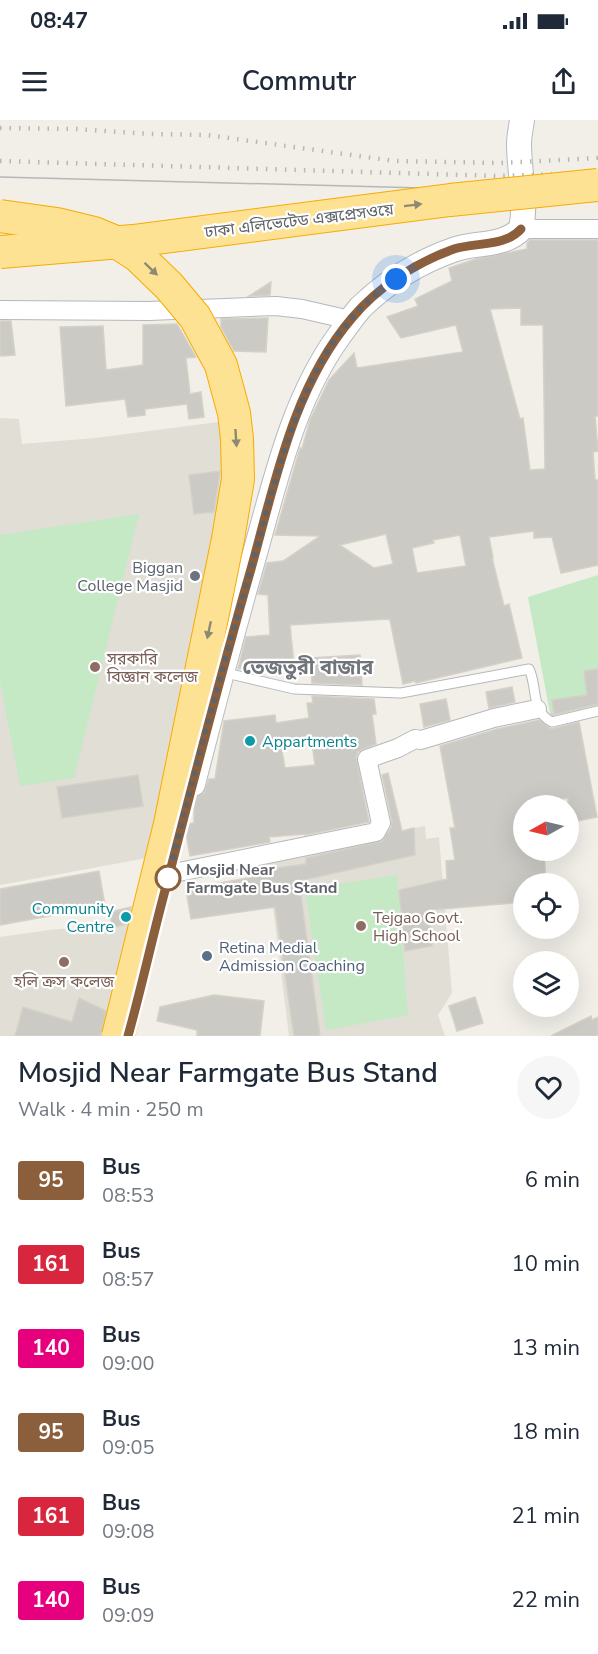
<!DOCTYPE html>
<meta charset="utf-8">
<style>
body{margin:0;font-family:"Nunito Sans","Noto Sans Bengali",sans-serif;background:#f6f6f7;color:#1f2937;height:100vh;display:flex;flex-direction:column;font-size:22px;white-space:nowrap}
*{box-sizing:border-box;margin:0}
p{font-size:20px;color:#747a83}
.icon{flex:none;width:33px;height:33px;fill:none;stroke:currentColor;stroke-width:2;stroke-linecap:round;stroke-linejoin:round}
.map{position:relative;height:916px;overflow:hidden}
.drawer{display:flex;flex-direction:column;background:#fff;flex:1}
.drawer>*{flex:none}
.badge{padding:0 12px;border-radius:4px;font-size:21px;line-height:39px}
.needle{width:39px;rotate:262deg}
.tools{position:absolute;left:513px;top:675px;display:grid;gap:12px}
.tools a{display:grid;place-items:center;width:66px;height:66px;border-radius:50%;background:#fff;box-shadow:0 6px 24px #0002;font-size:30px}
.you{position:absolute;width:30px;height:30px;margin:-15px;border:4px solid #fff;border-radius:50%;background:#1a73e8;box-shadow:0 0 0 9px #1a73e833}
.map>.badge{position:absolute;translate:-50% -50%;box-shadow:0 0 0 3px #fff}
.round{display:grid;place-items:center;flex:none;width:63px;height:63px;border-radius:32px;background:#f6f6f7}
.head{display:flex;align-items:center;justify-content:space-between;height:102px;padding:0 18px}
h1{font-size:28px;font-weight:600;line-height:45px}
ul{padding:0;list-style:none}
li{display:flex;align-items:center;gap:18px;height:84px;padding:0 18px}
li div{flex:1}
li b{display:block;font-size:22px}
li em{font-style:normal}
li .badge{min-width:66px;font-weight:700;text-align:center}
.status{display:flex;justify-content:space-between;align-items:center;height:42px;padding:0 30px;background:#fff;direction:ltr}
.status svg{height:16px;fill:currentColor}
header{display:flex;justify-content:space-between;align-items:center;height:78px;padding:0 18px;background:#fff;font-size:27px;font-weight:600}
.map>svg:first-child{display:block}
.education{fill:#e1ded6}
.green{fill:#c5e8c5}
.building{fill:#cccac5;stroke:#d6d1c6;stroke-width:1.5;fill-rule:evenodd}
.lines{fill:none;stroke-linecap:round;stroke-linejoin:round}
.lane-casing{stroke:#b5b8bc;stroke-width:11}
.street-casing{stroke:#b5b8bc;stroke-width:20}
.secondary-casing{stroke:#b6babf;stroke-width:26}
.lane{stroke:#fff;stroke-width:9}
.street{stroke:#fff;stroke-width:18}
.secondary{stroke:#fff;stroke-width:24}
.tram{stroke:#b6b7b8;stroke-width:1.5}
.rail{stroke:#b6b7b8;stroke-width:4.5;stroke-dasharray:1.5 8;stroke-linecap:butt}
.highway-bridge-casing{stroke:#f9ab00;stroke-width:34;stroke-linecap:butt}
.highway-bridge{stroke:#fde293;stroke-width:32}
.oneway{fill:#8e8975}
.line-casing{stroke:#fff;stroke-width:14}
.line{stroke:#8b5e3c;stroke-width:9}
.walk{stroke:#5f6368;stroke-width:6;stroke-dasharray:0 10.8}
.worship-dot{fill:#6b7280;stroke:#fff;stroke-width:2}
.education-dot{fill:#8d6e63;stroke:#fff;stroke-width:2}
.culture-dot{fill:#0f9aa8;stroke:#fff;stroke-width:2}
.stop-dot{fill:#fff;stroke:#8b5e3c;stroke-width:3}
.service-dot{fill:#5c6f8a;stroke:#fff;stroke-width:2}
.labels{text-anchor:middle;stroke-width:4.5;stroke-linejoin:round;paint-order:stroke}
.street-label{font-size:16px;fill:#5f6368;stroke:#fff}
.worship-label{font-size:16px;fill:#5b616d;stroke:#fff;text-anchor:end}
.education-label{font-size:16px;fill:#785e54;stroke:#fff;text-anchor:start}
.culture-label{font-size:16px;fill:#0d838f;stroke:#fff;text-anchor:start}
.stop-label{font-size:16px;font-weight:bold;fill:#5f6368;stroke:#fff;text-anchor:start}
.service-label{font-size:16px;fill:#4e5e75;stroke:#fff;text-anchor:start}
.quarter-label{font-size:20px;font-weight:bold;fill:#70757a;stroke:#fff}
</style>
<div class="status"><b>08:47</b><svg viewBox="0 0 49 12"><path d="M0 12V9h3v3zM5 12V6h3v6zM10 12V3h3v9zM15 12V0h3v12zM26 1h20v11H26zM47 4h2v5h-2z"/></svg></div>
<header><svg class="icon" aria-label="menu" viewBox="0 0 24 24"><path d="M4 6h16M4 12h16M4 18h16"/></svg>Commutr<svg class="icon" aria-label="share" viewBox="0 0 24 24"><path d="M12 15V3M7 8l5-5 5 5M5 13v7h14v-7"/></svg></header>
<div class="map">
<svg width="598" height="916" viewBox="0 0 598 916">
<rect width="100%" height="100%" fill="#f1efe8"/>
<!-- education -->
<g class="education">
<polygon points="0,298 19,299 22,324 95,318 226,301 231,357 147,738 0,765"/>
<polygon points="425,706 426,719 439,717 452,873 438,895 445,916 289,916 267,738"/>
<polygon points="140,802 105,916 0,916 0,817 49,810"/>
</g>
<!-- green -->
<g class="green">
<polygon points="139,394 74,658 20,666 0,561 0,415"/>
<polygon points="598,455 598,589 551,598 528,477"/>
<polygon points="397,755 408,895 326,910 305,769"/>
</g>
<!-- building -->
<g class="building">
<path d="M 530,120 L 598,120 L 598,296 L 595,296 L 598,331 L 593,332 L 595,360 L 598,360 L 598,445 L 561,453 L 552,417 L 534,418 L 534,411 L 489,417 L 493,438 L 492,438 L 504,486 L 509,484 L 522,538 L 416,563 L 415,561 L 403,564 L 390,500 L 388,499 L 290,505 L 294,545 L 238,549 L 246,517 L 270,515 L 268,475 L 258,474 L 267,443 L 283,441 L 320,416 L 275,415 L 300,328 L 302,329 L 310,300 L 329,260 L 354,233 L 357,248 L 463,232 L 456,205 L 401,218 L 387,197 L 418,186 L 415,179 L 452,161 L 449,148 L 476,139 L 527,129 L 527,123 ZM 521,188 L 521,205 L 543,205 L 545,349 L 530,350 L 523,298 L 520,299 L 490,189 ZM 386,414 L 393,444 L 374,448 L 340,425 ZM 460,415 L 466,446 L 417,453 L 412,428 L 434,423 L 433,420 Z"/>
<polygon points="271,162 270,175 249,176"/>
<polygon points="268,198 266,232 234,231 221,207 221,199"/>
<polygon points="0,201 11,201 15,235 0,236"/>
<polygon points="177,204 196,237 186,238 190,274 201,272 204,297 189,299 187,284 145,289 145,295 128,297 125,279 66,286 60,207 103,206 106,250 143,245 143,205"/>
<polygon points="220,351 214,392 194,394 189,355"/>
<polygon points="360,535 362,565 312,563 310,538"/>
<polygon points="598,549 598,584 553,595 552,594 554,594 552,580 587,575 584,551"/>
<polygon points="512,567 515,582 489,588 486,572"/>
<path d="M 312,576 L 374,579 L 376,594 L 372,594 L 376,624 L 363,629 L 358,632 L 356,637 L 369,702 L 305,715 L 305,714 L 269,717 L 270,722 L 190,736 L 186,713 L 188,704 L 194,703 L 194,678 L 204,673 L 209,659 L 215,659 L 224,601 L 275,595 L 276,603 L 309,598 L 307,583 L 313,583 ZM 311,616 L 315,645 L 285,648 L 280,620 Z"/>
<polygon points="446,579 450,600 424,607 420,584"/>
<polygon points="539,600 551,609 579,602 597,697 568,703 568,678 524,686 524,730 544,730 546,764 524,764 524,782 430,790 432,826 405,831 399,770 447,759 446,741 455,740 450,708 455,708 440,626 497,609"/>
<polygon points="388,653 402,711 414,708 415,735 299,761 320,916 294,916 275,787 191,799 186,769 270,754 269,749 306,744 306,738 382,721 391,708 392,701 382,655"/>
<polygon points="138,655 143,686 62,698 57,667"/>
<polygon points="99,751 105,786 0,805 0,769"/>
<polygon points="131,787 127,804 112,808 110,792"/>
<polygon points="214,875 264,881 260,916 197,916 197,910 157,901 160,887"/>
<polygon points="475,877 483,903 457,911 449,886"/>
<polygon points="79,878 106,891 101,916 15,916 23,887 72,902"/>
<polygon points="591,896 592,900 598,897 598,916 551,916"/>
</g>
<g class="lines">
<defs>
<path id="lane" d="M 222,552 L 294,569 L 401,573 L 529,549 C 538,567 530,591 552,602 L 598,591"/>
<g id="street">
<polyline points="521,109 598,109"/>
<polyline points="0,190 149,191 276,186 302,189 350,200"/>
<polyline points="169,754 376,712 381,703 367,639 398,628 415,619 421,620 494,598 537,589"/>
</g>
<path id="secondary" d="M 193,664 C 212,589 232,514 253,440 C 275,363 292,281 339,216 C 346,206 353,196 361,187 C 387,162 419,142 453,130 C 475,122 504,127 521,109 C 527,81 519,52 519,24 C 519,16 521,8 522,0"/>
</defs>
<!-- lane casing -->
<use href="#lane" class="lane-casing"/>
<!-- street casing -->
<use href="#street" class="street-casing"/>
<!-- secondary casing -->
<use href="#secondary" class="secondary-casing"/>
<!-- lane -->
<use href="#lane" class="lane"/>
<!-- street -->
<use href="#street" class="street"/>
<!-- secondary -->
<use href="#secondary" class="secondary"/>
<!-- tram -->
<polyline class="tram" points="0,57 499,70 598,69"/>
<!-- rail -->
<g class="rail">
<polyline points="0,8 76,9 150,14 207,15 395,41 500,43 598,38"/>
<polyline points="0,41 498,56 598,53"/>
</g>
<defs>
<g id="highway-bridge">
<polyline points="0,96 57,104 94,113 118,123 138,136 169,166 195,197 221,245 234,293 237,319 238,359 228,419 170,704 118,916"/>
<polyline points="0,132 133,121 450,80 598,65"/>
</g>
</defs>
<!-- highway-bridge casing -->
<use href="#highway-bridge" class="highway-bridge-casing"/>
<!-- highway-bridge -->
<use href="#highway-bridge" class="highway-bridge"/>
</g>
<!-- one-way arrows -->
<defs><path id="oneway-solid" d="M-6-.8H1V-3.2L6.5 0L1 3.2V.8H-6Z" transform="scale(1.5)"/></defs>
<g class="oneway">
<use href="#oneway-solid" transform="translate(413 85) rotate(-7)"/>
<use href="#oneway-solid" transform="translate(151 149) rotate(44)"/>
<use href="#oneway-solid" transform="translate(236 318) rotate(86)"/>
<use href="#oneway-solid" transform="translate(209 510) rotate(102)"/>
</g>
<g class="lines">
<defs>
<path id="line" d="M 128,916 C 142,866 153,814 167,763 C 194,658 221,553 251,449 C 275,363 293,267 352,198 C 378,167 415,143 454,129 C 476,122 505,127 521,109"/>
</defs>
<!-- line casing -->
<use href="#line" class="line-casing"/>
<!-- line -->
<use href="#line" class="line"/>
<!-- walk -->
<path class="walk" d="M 168,758 C 193,655 221,553 250,452 C 271,378 287,301 326,234 C 343,204 368,178 396,159"/>
</g>
<!-- markers -->
<circle class="worship-dot" cx="195" cy="456" r="6"/>
<g class="education-dot">
<circle cx="95" cy="547" r="6"/>
<circle cx="361" cy="806" r="6"/>
<circle cx="64" cy="842" r="6"/>
</g>
<g class="culture-dot">
<circle cx="250" cy="621" r="6"/>
<circle cx="126" cy="797" r="6"/>
</g>
<circle class="stop-dot" cx="168" cy="758" r="12"/>
<circle class="service-dot" cx="207" cy="836" r="6"/>
<g class="labels">
<!-- street labels -->
<g class="street-label">
<text transform="translate(299 100) rotate(-7)" y="6">ঢাকা এলিভেটেড এক্সপ্রেসওয়ে</text>
</g>
<!-- worship labels -->
<g class="worship-label">
<text x="183" y="453">Biggan<tspan x="183" dy="18">College Masjid</tspan></text>
</g>
<!-- education labels -->
<g class="education-label">
<text x="107" y="544">সরকারি<tspan x="107" dy="18">বিজ্ঞান কলেজ</tspan></text>
<text x="373" y="803">Tejgao Govt.<tspan x="373" dy="18">High School</tspan></text>
<text x="64" y="867" text-anchor="middle">হলি ক্রস কলেজ</text>
</g>
<!-- culture labels -->
<g class="culture-label">
<text x="262" y="627">Appartments</text>
<text x="114" y="794" text-anchor="end">Community<tspan x="114" dy="18">Centre</tspan></text>
</g>
<!-- stop labels -->
<g class="stop-label">
<text x="186" y="755">Mosjid Near<tspan x="186" dy="18">Farmgate Bus Stand</tspan></text>
</g>
<!-- service labels -->
<g class="service-label">
<text x="219" y="833">Retina Medial<tspan x="219" dy="18">Admission Coaching</tspan></text>
</g>
<!-- quarter labels -->
<g class="quarter-label">
<text x="308" y="554">তেজতুরী বাজার</text>
</g>
</g>
</svg>
<div class="tools">
<a><svg class="needle" viewBox="-14 -14 28 28"><path d="M0-13l5 13h-10z" fill="#e53935"/><path d="M0 13l5-13h-10z" fill="#747a83"/></svg></a>
<a><svg class="icon" aria-label="locate" viewBox="0 0 24 24"><circle cx="12" cy="12" r="6"/><path d="M12 2v4M12 18v4M2 12h4M18 12h4"/></svg></a>
<a><svg class="icon" aria-label="layers" viewBox="0 0 24 24"><path d="M12 4l9 5-9 5-9-5zM3 14l9 5 9-5"/></svg></a>
</div>
<div class="you" style="left:396px;top:159px"></div>
</div>
<section class="drawer">
<div class="head"><div><h1>Mosjid Near Farmgate Bus Stand</h1><p>Walk · 4 min · 250 m</p></div><a class="round"><svg class="icon" aria-label="heart" viewBox="0 0 24 24"><path d="M12 20l-8-8c-3-5 5-10 8-4 3-6 11-1 8 4z"/></svg></a></div>
<ul>
<li><span class="badge" style="background:#8b5e3c;color:#fff">95</span><div><b>Bus</b><p>08:53</p></div><em>6 min</em></li>
<li><span class="badge" style="background:#d7263d;color:#fff">161</span><div><b>Bus</b><p>08:57</p></div><em>10 min</em></li>
<li><span class="badge" style="background:#e6007e;color:#fff">140</span><div><b>Bus</b><p>09:00</p></div><em>13 min</em></li>
<li><span class="badge" style="background:#8b5e3c;color:#fff">95</span><div><b>Bus</b><p>09:05</p></div><em>18 min</em></li>
<li><span class="badge" style="background:#d7263d;color:#fff">161</span><div><b>Bus</b><p>09:08</p></div><em>21 min</em></li>
<li><span class="badge" style="background:#e6007e;color:#fff">140</span><div><b>Bus</b><p>09:09</p></div><em>22 min</em></li>
</ul>
</section>
